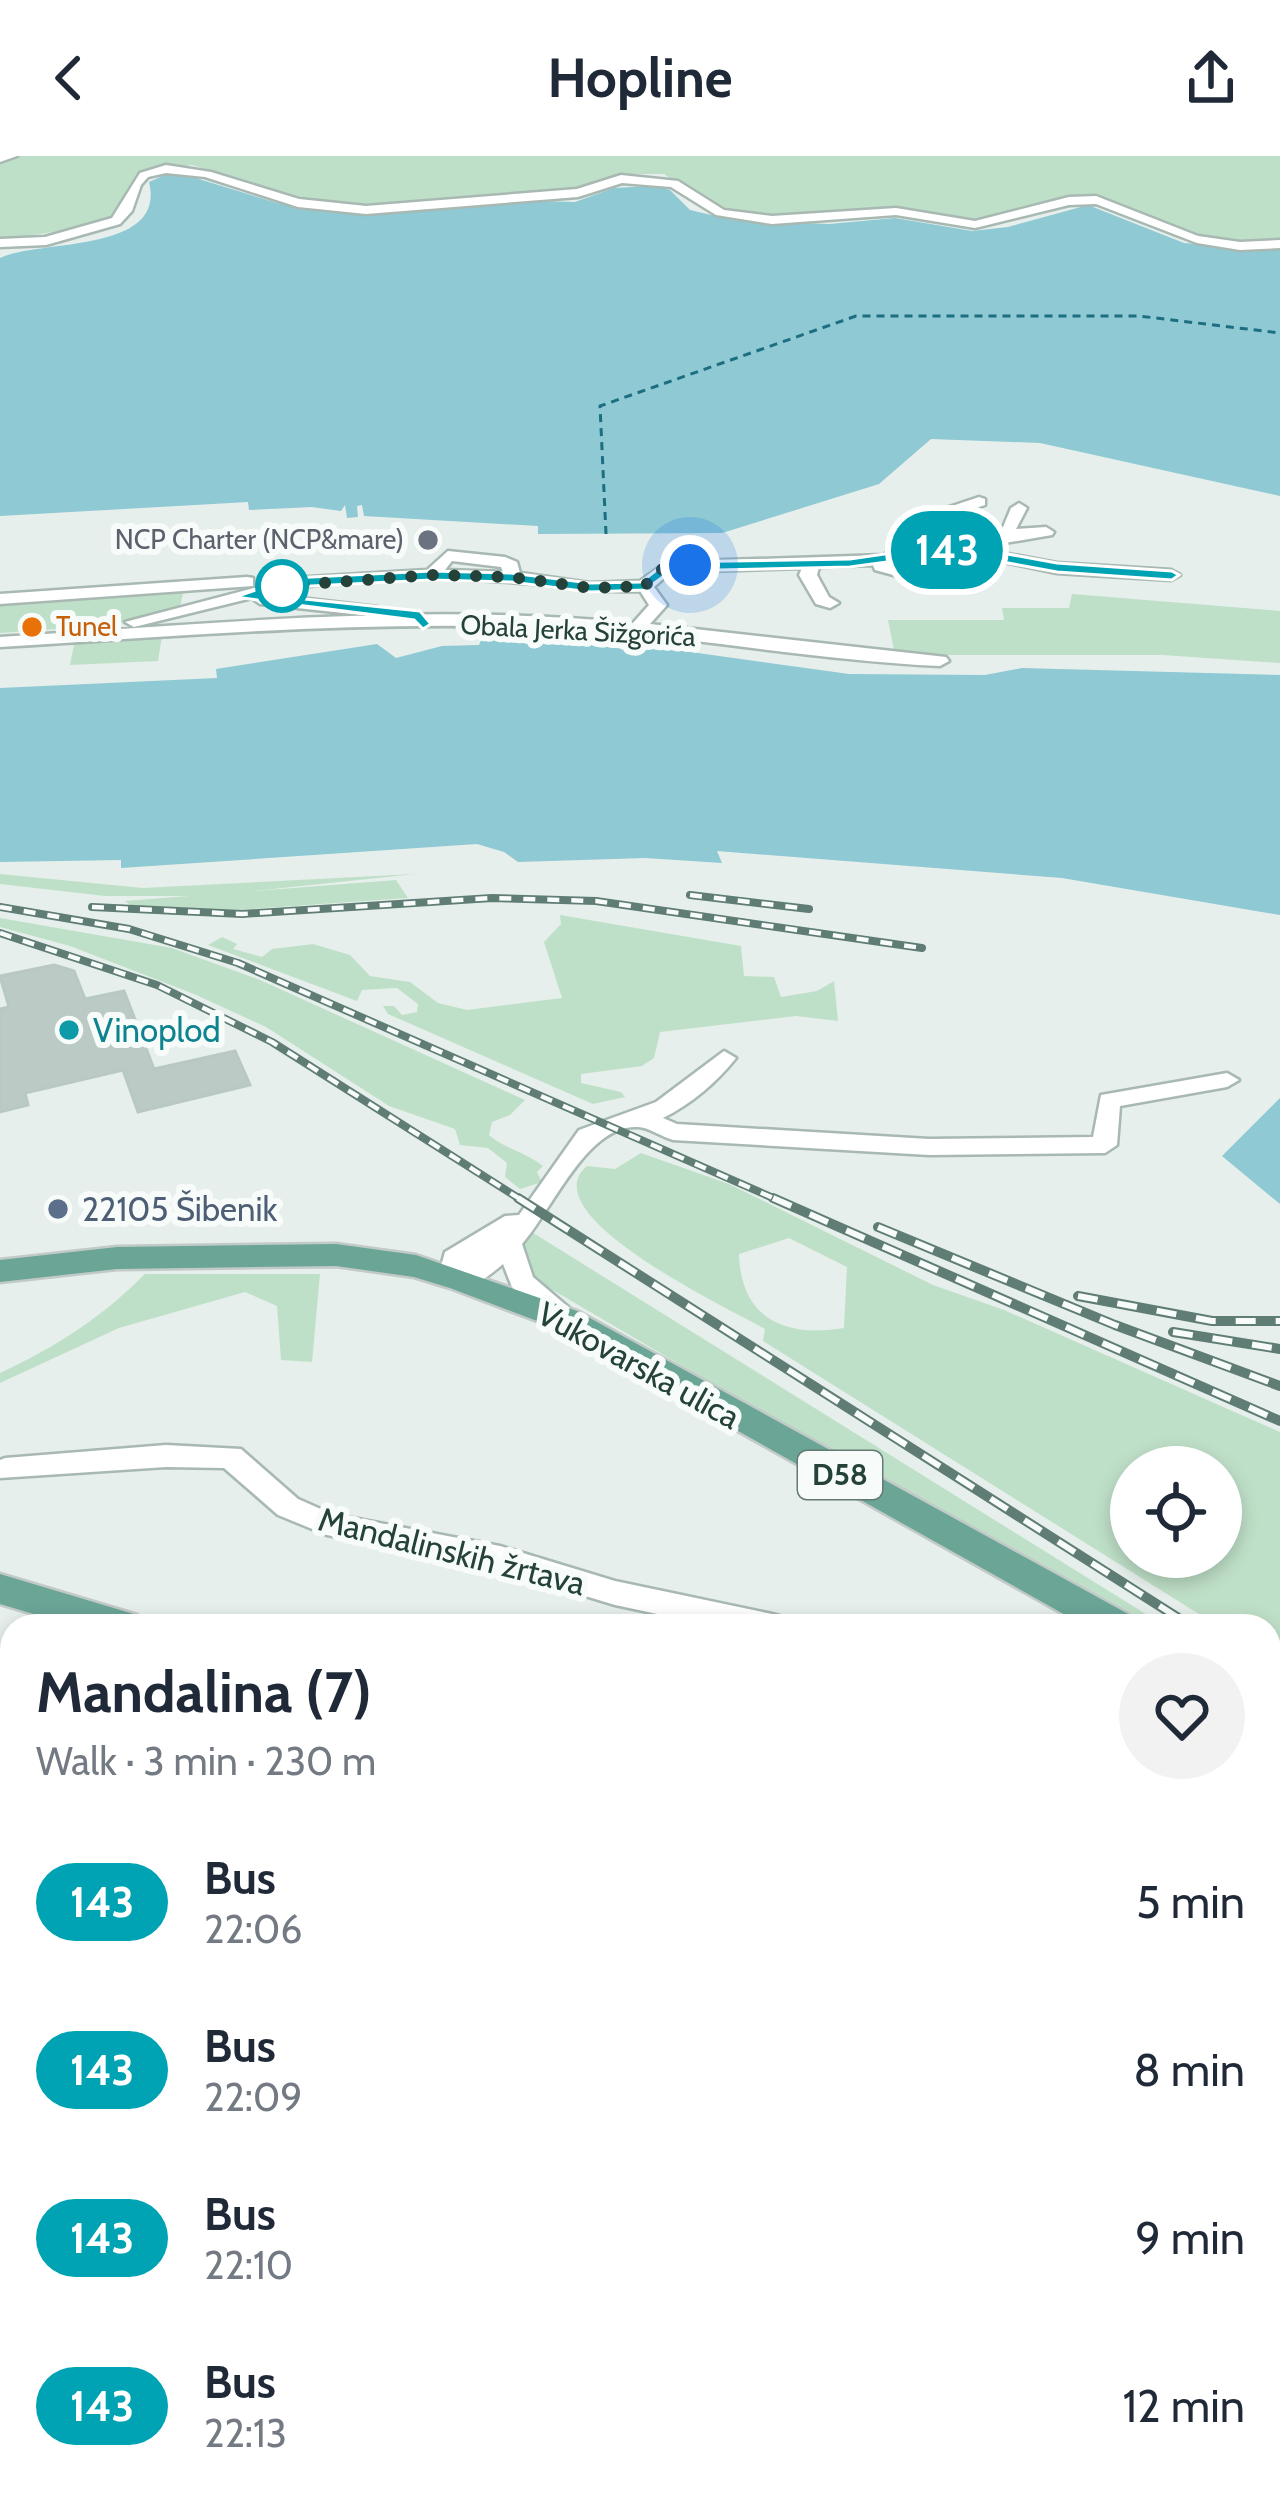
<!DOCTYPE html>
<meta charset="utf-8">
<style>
body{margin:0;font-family:Cabin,sans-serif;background:#f2f2f3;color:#1f2937;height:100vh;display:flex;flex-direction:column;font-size:45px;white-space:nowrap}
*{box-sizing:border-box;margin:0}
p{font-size:39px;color:#747a83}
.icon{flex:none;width:66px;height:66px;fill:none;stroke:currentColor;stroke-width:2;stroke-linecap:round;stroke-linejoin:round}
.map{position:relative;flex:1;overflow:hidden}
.drawer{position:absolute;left:0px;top:1458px;width:1281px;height:903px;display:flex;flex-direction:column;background:#fff;border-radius:36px 36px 0 0;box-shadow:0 6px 18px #0003}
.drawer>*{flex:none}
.badge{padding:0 24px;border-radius:39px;font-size:42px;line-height:78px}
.fabs{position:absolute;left:1110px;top:1290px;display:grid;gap:24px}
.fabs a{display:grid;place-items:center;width:132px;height:132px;border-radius:50%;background:#fff;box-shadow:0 6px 18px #0003;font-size:60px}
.you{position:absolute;width:60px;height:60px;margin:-30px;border:9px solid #fff;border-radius:50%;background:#1a73e8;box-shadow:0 0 0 18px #1a73e833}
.map>.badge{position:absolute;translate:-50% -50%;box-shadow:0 0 0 6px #fff}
.round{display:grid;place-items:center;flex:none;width:126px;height:126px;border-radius:63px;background:#f2f2f3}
.overview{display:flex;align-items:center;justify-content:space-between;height:204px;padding:0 36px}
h1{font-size:57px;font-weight:700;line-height:90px}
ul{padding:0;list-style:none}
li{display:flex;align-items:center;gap:36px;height:168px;padding:0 36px}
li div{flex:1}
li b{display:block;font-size:45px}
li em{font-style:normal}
li .badge{min-width:132px;font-weight:700;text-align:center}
header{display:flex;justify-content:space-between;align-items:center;height:156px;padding:0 36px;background:#fff;font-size:54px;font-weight:700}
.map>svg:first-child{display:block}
.green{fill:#bfe0c8;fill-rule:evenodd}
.water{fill:#8ec9d4}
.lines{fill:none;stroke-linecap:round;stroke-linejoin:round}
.ferry{stroke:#1c6f80;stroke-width:3;stroke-dasharray:8 6;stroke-linecap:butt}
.building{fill:#bbcac4;stroke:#b8c9c2;stroke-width:3}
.minor-casing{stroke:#a8b8b2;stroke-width:5}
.major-casing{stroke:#c2cac8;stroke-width:5}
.minor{fill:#fff;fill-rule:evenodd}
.major{fill:#6aa596;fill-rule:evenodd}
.rail-far1-casing{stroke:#5f7d75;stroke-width:8}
.rail-casing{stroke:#5f7d75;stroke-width:10}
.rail-far1{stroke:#f7fbf9;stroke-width:4.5;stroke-dasharray:12;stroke-linecap:butt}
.rail{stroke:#f7fbf9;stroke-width:6;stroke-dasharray:20;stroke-linecap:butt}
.line{fill:#00a3b4;stroke:#fff;stroke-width:3}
.walk{stroke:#24423a;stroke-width:12;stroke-dasharray:0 21.6}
.worship-dot{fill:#6b7280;stroke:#f7fbf9;stroke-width:4.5}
.stop-dot{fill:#fff;stroke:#00a3b4;stroke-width:6}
.food-dot{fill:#e8710a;stroke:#f7fbf9;stroke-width:4.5}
.culture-dot{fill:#0f9aa8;stroke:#f7fbf9;stroke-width:4.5}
.service-dot{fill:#5c6f8a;stroke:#f7fbf9;stroke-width:4.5}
.labels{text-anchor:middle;stroke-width:12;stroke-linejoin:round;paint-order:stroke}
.far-worship-label{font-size:27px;fill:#5b616d;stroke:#f7fbf9;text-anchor:end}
.far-food-label{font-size:27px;fill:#c56008;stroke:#f7fbf9;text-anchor:start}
.far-street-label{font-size:27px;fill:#24423a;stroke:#f7fbf9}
.shield{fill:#f7fbf9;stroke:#637a73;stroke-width:3}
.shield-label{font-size:30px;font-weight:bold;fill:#24423a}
.culture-label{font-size:33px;fill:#0d838f;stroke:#f7fbf9;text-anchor:start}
.service-label{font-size:33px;fill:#4e5e75;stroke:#f7fbf9;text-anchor:start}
.street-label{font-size:33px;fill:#24423a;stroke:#f7fbf9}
</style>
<header><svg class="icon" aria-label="back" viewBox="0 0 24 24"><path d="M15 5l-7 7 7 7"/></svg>Hopline<svg class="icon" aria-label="share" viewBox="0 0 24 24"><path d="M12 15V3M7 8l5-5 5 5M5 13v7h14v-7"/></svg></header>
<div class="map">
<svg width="1280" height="2360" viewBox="0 0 1280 2360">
<rect width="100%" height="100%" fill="#e6efeb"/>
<!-- green -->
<g class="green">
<polygon points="0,0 1280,0 1280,83 1229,85 1178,74 1104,41 1066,40 976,65 947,64 901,51 813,61 761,59 714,52 664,18 626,18 575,35 367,50 312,44 192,9 139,17 105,68 0,84"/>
<polygon points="184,433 180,451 112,469 0,477 0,444"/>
<polygon points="1072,438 1280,455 1280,507 1162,499 895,499 888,464 1004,464 1002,452 1069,452"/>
<polygon points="162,480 158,505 70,509 75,484"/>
<polygon points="0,718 143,732 415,718 207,740 105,740 0,728"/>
<polygon points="396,724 408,742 223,755 133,751 125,745"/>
<polygon points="560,759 741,790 744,820 774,821 781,841 817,835 834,825 838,865 796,860 660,876 654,902 642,910 581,918 581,927 621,936 625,941 593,948 388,858 383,850 394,850 402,859 417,856 418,848 397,832 362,834 357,845 208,789 222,781 237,788 233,793 262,801 272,793 313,788 350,799 370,820 410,826 438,847 467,854 562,842 544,786 561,768"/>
<path d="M 0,762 L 172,792 L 260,824 L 525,944 L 510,959 L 492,966 L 489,979 C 505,993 525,996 543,1010 L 537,1016 L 542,1026 L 520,1033 L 505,1021 L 507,1007 L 488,992 L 460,989 L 455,973 L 389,950 L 266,871 L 194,838 L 70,790 L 0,771 Z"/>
<path d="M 641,997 L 729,1028 L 933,1129 L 1004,1154 L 1280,1276 L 1280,1505 L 1269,1499 L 1269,1470 L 1218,1470 L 763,1185 L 765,1173 C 732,1154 529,1059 587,1010 L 615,1013 ZM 789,1082 L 847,1111 L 844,1172 C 785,1182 741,1163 739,1098 ZM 1221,1311 L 1221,1401 L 1131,1401 L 1131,1311 Z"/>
<polygon points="530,1075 1165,1470 1156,1470 764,1258 534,1123 522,1110 518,1093"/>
<path d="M 145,1118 L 320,1118 L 312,1206 L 281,1204 L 277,1150 L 245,1136 L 119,1172 L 0,1227 L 0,1217 C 56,1191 101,1162 145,1118 Z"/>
</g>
<!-- water -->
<g class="water">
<path d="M 165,19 L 189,20 L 277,47 L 344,57 L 507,44 L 575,46 L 614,32 L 653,30 L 670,34 L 690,54 L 732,64 L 829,68 L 895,62 L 972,75 L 1008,71 L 1088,49 L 1184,87 L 1280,94 L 1280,340 L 1040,287 L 931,283 L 879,328 L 722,377 L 538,378 L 538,370 L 364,360 L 362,349 L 357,350 L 358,361 L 347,362 L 345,349 L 341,355 L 312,351 L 249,354 L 248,346 L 0,360 L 0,102 C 39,83 167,98 149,26 Z"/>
<polygon points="482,482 619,487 620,493 627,495 633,488 849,518 985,519 1022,512 1280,519 1280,759 1062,722 717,695 722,707 645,702 518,706 504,696 477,688 121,712 121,704 0,706 0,532 217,522 216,513 377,488 396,502 442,490 479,489"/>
<polygon points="1280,942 1280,1048 1222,1000"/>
</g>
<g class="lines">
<!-- ferry -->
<polyline class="ferry" points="606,378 600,250 856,160 1139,160 1280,177"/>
</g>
<!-- building -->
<polygon class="building" points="54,809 74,815 85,843 124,835 154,913 235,895 250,929 138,956 123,914 25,937 28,949 0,956 0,853 9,851 0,820"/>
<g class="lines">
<defs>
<g id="minor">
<polygon points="0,0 17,0 0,6"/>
<polygon points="166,9 211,16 299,43 366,50 577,33 621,19 678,25 724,54 772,60 896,52 975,65 1069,41 1096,40 1198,80 1240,86 1280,84 1280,92 1240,94 1197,87 1096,48 1069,49 975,72 896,59 772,68 716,59 671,31 622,27 578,41 366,58 298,51 205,21 166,17 148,21 141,29 132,55 120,68 46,89 0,91 0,83 45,81 112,62 140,17"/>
<path d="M 979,341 L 985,343 L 985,349 L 952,360 L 904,398 L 1001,376 L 1011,352 L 1019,347 L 1027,352 L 1016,373 L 1046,371 L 1054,376 L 1052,379 L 976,392 L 1057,407 L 1171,414 L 1180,419 L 1171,424 L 1057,417 L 955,396 L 894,408 L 962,427 L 962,435 L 956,436 L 875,414 L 873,409 L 819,411 L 817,419 L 829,441 L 839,447 L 830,452 L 816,448 L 799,419 L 802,412 L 671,416 L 654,431 L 667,449 L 650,468 L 946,501 L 949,505 L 940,510 C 809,504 680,478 549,472 C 366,464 182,480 0,491 L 0,481 C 210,468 423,446 633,467 L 649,449 L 640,435 C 595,437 554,429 509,426 C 435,421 338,421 266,438 L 377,451 L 380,455 L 371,460 L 260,448 L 252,442 L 134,471 L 125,466 L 292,422 L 427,414 L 448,395 L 505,401 L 517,406 L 520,417 L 590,427 L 640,425 L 667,406 L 884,399 L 940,354 ZM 452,405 L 501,411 L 503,416 L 445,414 Z"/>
<polygon points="247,421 253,422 253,430 0,448 0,438"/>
<path d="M 724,895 L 736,902 C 716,927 691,948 663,962 L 677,968 L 929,983 L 1093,981 L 1101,939 L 1227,917 L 1239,924 L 1227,931 L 1120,950 L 1117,989 L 1105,997 L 929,999 L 673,984 C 662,981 648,971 638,971 C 587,968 553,1053 522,1088 L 533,1121 L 574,1156 L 578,1163 L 574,1170 L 556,1170 L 512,1131 L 503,1108 C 482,1126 469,1135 442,1127 L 438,1121 L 445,1096 L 505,1060 L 519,1059 L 579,974 L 656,946 Z"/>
<polygon points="166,1289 241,1293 298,1343 332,1358 500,1390 615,1425 772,1458 783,1461 787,1470 714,1470 615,1449 500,1414 327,1379 278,1359 224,1312 166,1311 0,1322 0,1304 5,1302"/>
<polygon points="12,1566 12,1594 0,1595 0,1567"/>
<polygon points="12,1816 12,1850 0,1855 0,1821"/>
<polygon points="1269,2033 1280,2037 1280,2072 1275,2074 1269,2072"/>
<polygon points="12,2191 12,2233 0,2238 0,2196"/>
<polygon points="1269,2226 1280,2230 1280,2264 1271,2267"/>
<polygon points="929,2349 996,2349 1000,2360 933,2360"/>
</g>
<g id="major">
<polygon points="336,1088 416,1099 577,1155 1130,1459 1136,1470 1085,1470 553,1171 450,1132 414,1121 336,1110 117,1113 0,1126 0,1104 117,1091"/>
<polygon points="0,1418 137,1459 143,1470 74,1470 0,1448"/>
<polygon points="1269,1534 1280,1538 1280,1571 1269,1567"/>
<polygon points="1269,1826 1280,1830 1280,1870 1269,1866"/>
</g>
</defs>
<!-- minor casing -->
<use href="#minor" class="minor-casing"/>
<!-- major casing -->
<use href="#major" class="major-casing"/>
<!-- minor -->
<use href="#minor" class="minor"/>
<!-- major -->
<use href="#major" class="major"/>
<defs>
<g id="rail-far1">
<polyline points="690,739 809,753"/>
<polyline points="0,751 129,773 238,807 780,1045"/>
<polyline points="92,751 242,758 492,742 596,745 922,792"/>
<polyline points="0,777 157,829 272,886 523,1045"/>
</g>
<g id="rail">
<polyline points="518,1042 1191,1470"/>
<polyline points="773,1042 1280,1265"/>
<polyline points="878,1071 1115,1169 1280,1230"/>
<polyline points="1078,1140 1212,1165 1280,1165"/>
<polyline points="1173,1176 1280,1193"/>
<polyline points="1269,1515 1280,1521"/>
</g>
</defs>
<!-- rail-far1 casing -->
<use href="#rail-far1" class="rail-far1-casing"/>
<!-- rail casing -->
<use href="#rail" class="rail-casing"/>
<!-- rail-far1 -->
<use href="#rail-far1" class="rail-far1"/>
<!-- rail -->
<use href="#rail" class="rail"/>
</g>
<!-- line -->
<polygon class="line" points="953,388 1057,407 1172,415 1179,419 1172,424 1057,416 953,397 850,411 671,415 645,434 590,436 511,426 431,424 292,431 266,439 420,455 431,468 423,473 414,464 235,441 292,422 431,415 511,417 590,427 641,426 667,406 850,403"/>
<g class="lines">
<!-- walk -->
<polyline class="walk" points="282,430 431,419 511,421 590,432 645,430 658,414 690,409"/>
</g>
<!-- markers -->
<circle class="worship-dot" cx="428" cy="384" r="12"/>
<circle class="stop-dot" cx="282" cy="430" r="24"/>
<circle class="food-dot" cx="32" cy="471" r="12"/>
<circle class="culture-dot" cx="69" cy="874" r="12"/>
<circle class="service-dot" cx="58" cy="1053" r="12"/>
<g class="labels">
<!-- far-worship labels -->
<g class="far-worship-label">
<text x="404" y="393">NCP Charter (NCP&amp;mare)</text>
</g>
<!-- far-food labels -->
<g class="far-food-label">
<text x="56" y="480">Tunel</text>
</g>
<!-- far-street labels -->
<g class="far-street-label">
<text transform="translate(578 475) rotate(3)" y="9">Obala Jerka Šižgorića</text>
</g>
<!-- shield labels -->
<rect class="shield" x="798" y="1295" width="84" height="48" rx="9"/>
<g class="shield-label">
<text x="840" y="1329">D58</text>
</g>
<!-- culture labels -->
<g class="culture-label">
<text x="93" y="886">Vinoplod</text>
</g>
<!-- service labels -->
<g class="service-label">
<text x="82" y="1065">22105 Šibenik</text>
</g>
<!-- street labels -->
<g class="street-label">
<text transform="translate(639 1209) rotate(29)" y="12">Vukovarska ulica</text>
<text transform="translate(452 1395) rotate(14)" y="12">Mandalinskih žrtava</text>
</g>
</g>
</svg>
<div class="fabs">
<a><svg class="icon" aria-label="locate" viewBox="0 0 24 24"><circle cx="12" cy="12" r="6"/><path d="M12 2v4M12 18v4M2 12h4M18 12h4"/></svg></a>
</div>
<div class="you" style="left:690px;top:409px"></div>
<b class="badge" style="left:947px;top:394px;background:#00a3b4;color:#fff">143</b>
<section class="drawer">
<div class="overview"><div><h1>Mandalina (7)</h1><p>Walk · 3 min · 230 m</p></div><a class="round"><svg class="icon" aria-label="heart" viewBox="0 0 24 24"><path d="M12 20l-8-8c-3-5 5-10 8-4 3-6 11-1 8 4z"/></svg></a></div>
<ul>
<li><span class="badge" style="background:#00a3b4;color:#fff">143</span><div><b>Bus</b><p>22:06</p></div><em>5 min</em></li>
<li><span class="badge" style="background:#00a3b4;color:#fff">143</span><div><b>Bus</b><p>22:09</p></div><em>8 min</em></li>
<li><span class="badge" style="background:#00a3b4;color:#fff">143</span><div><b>Bus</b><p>22:10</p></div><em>9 min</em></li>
<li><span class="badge" style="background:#00a3b4;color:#fff">143</span><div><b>Bus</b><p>22:13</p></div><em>12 min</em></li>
</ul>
</section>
</div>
